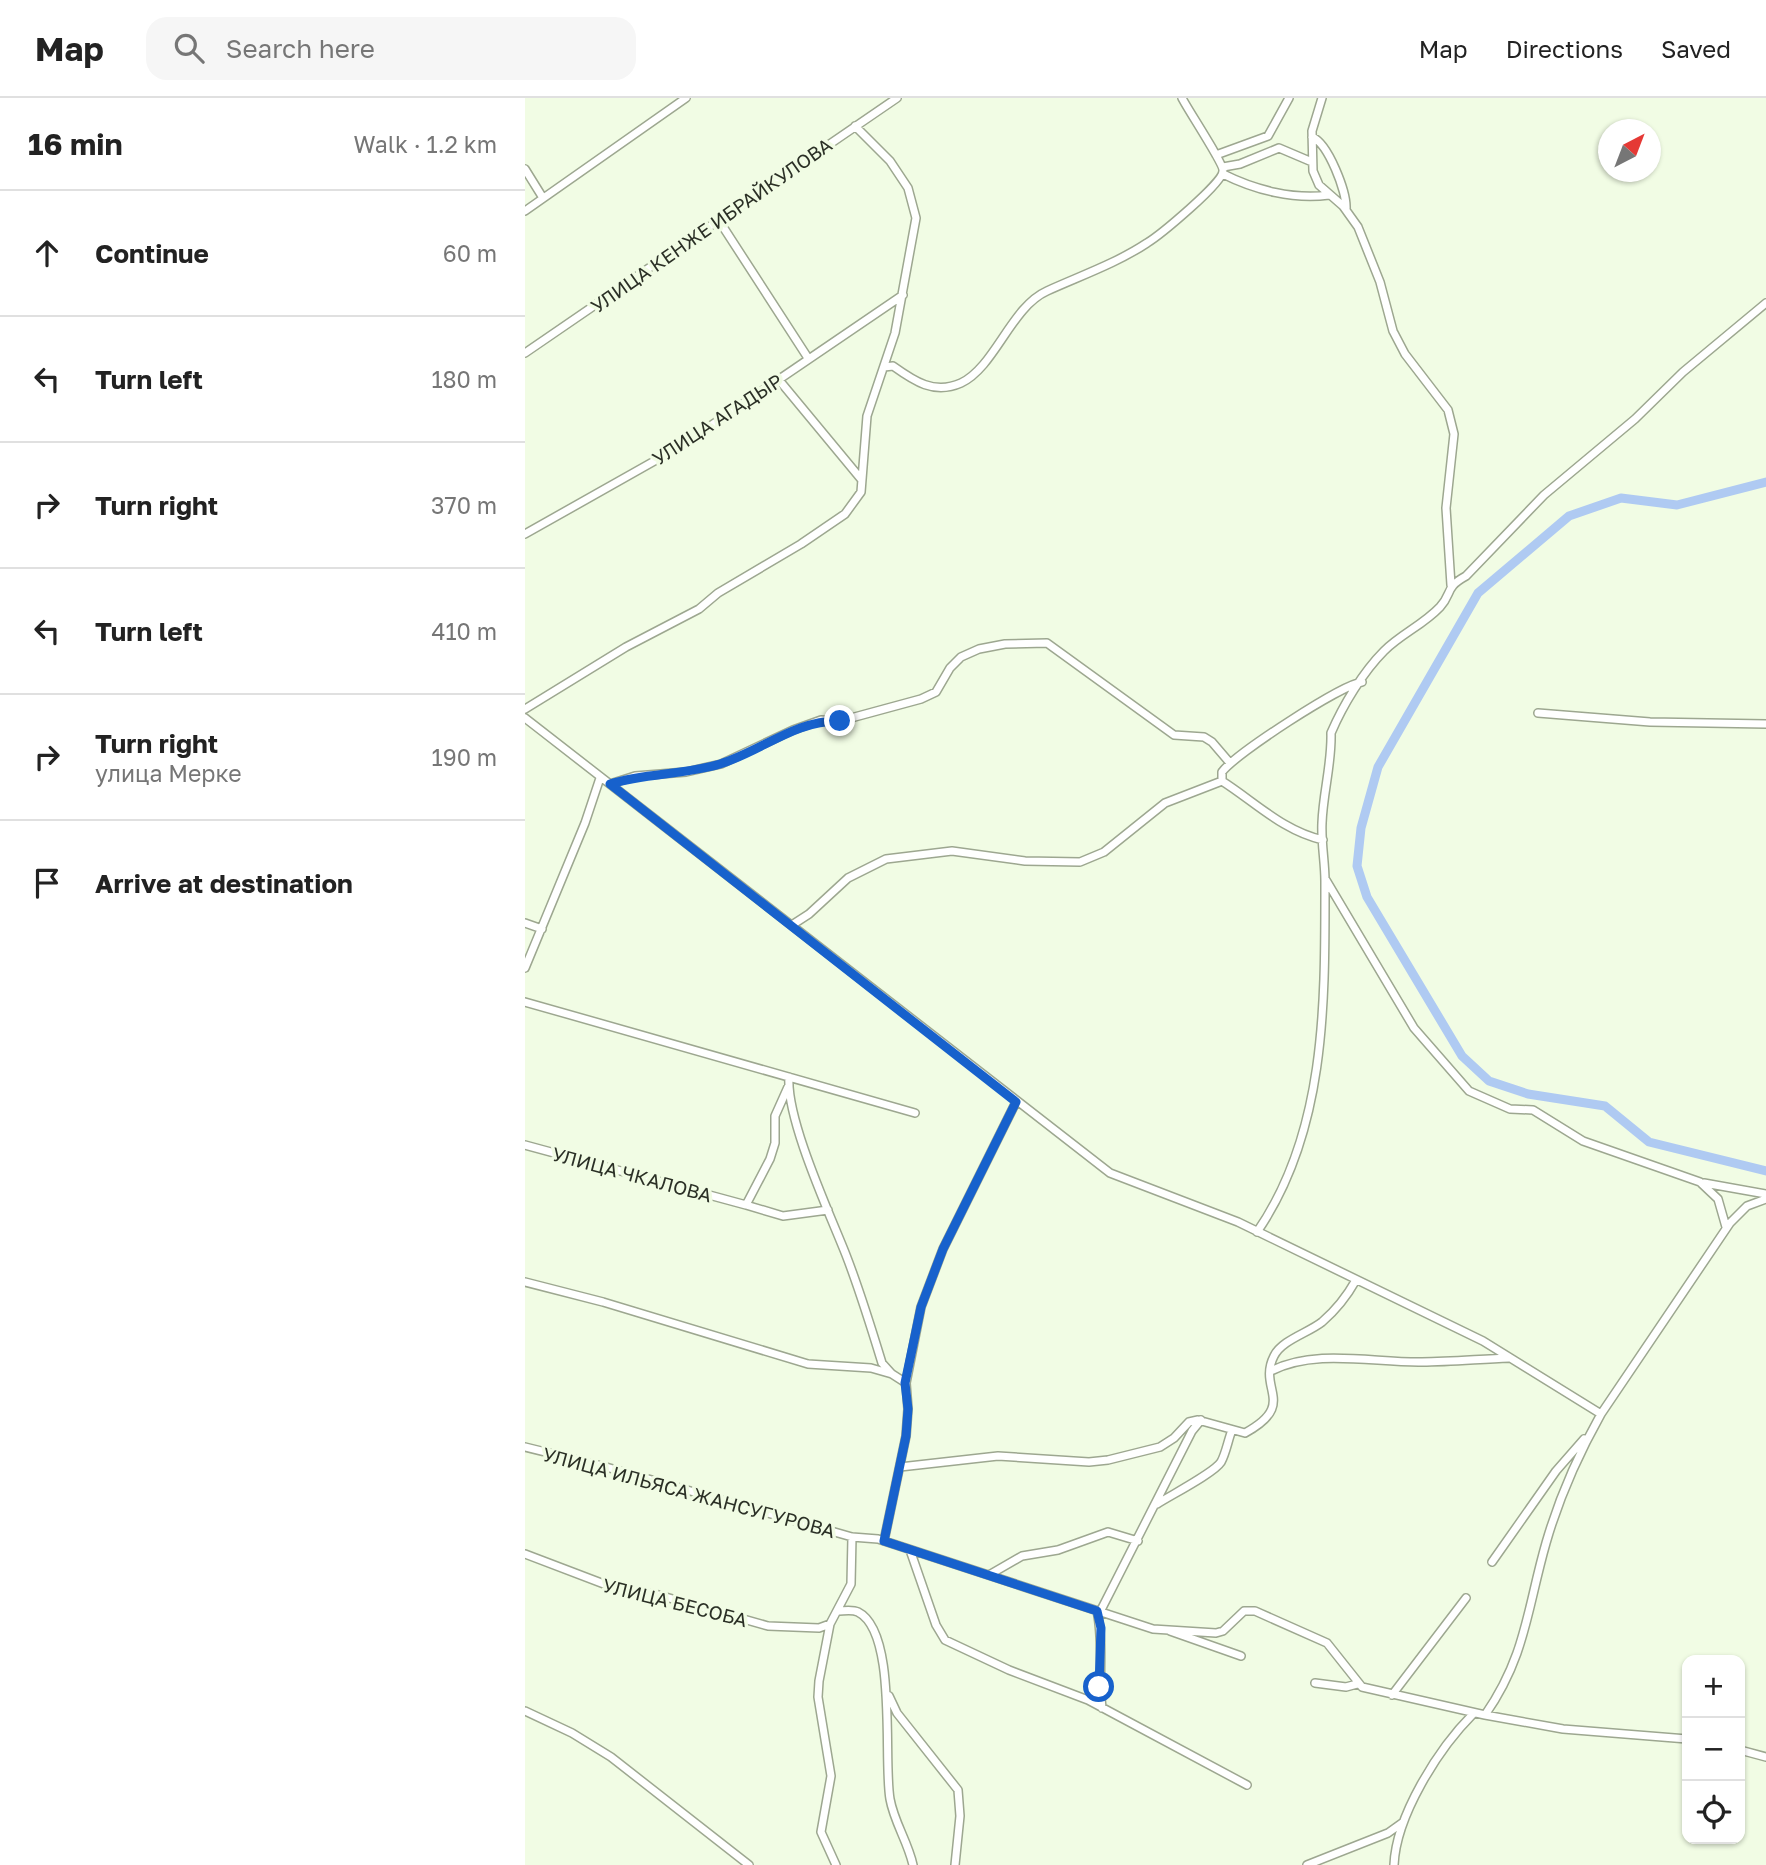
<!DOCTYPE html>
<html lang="en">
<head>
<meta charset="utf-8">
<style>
  :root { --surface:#fff; --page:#f6f6f6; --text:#222; --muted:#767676; --line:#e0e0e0 }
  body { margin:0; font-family:"Golos Text",sans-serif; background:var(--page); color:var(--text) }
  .controls { position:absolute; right:21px; bottom:21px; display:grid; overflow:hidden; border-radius:14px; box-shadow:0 2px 5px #0004 }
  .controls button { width:63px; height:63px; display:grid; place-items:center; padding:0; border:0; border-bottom:2px solid var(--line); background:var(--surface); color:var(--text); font:35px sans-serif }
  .compass { position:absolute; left:1073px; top:21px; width:63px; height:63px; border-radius:50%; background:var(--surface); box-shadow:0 2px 5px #0004; rotate:42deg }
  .stop { position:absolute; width:21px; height:21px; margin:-16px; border:5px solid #1761cc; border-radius:50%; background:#fff }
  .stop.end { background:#1761cc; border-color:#fff; box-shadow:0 2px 7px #0008 }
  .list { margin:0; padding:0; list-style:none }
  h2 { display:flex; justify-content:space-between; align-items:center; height:91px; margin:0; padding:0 28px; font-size:30px }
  h2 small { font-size:23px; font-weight:400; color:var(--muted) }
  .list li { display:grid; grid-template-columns:46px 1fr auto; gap:21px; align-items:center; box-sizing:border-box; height:126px; padding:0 28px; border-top:2px solid var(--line) }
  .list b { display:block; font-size:26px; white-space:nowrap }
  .list p { margin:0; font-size:23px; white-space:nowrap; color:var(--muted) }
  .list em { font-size:23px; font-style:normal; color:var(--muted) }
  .icon { flex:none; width:38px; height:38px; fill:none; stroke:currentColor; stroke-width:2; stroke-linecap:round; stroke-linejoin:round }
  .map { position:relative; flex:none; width:1241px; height:1767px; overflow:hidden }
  header { display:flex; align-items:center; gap:42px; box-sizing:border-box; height:98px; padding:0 35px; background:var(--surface); border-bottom:2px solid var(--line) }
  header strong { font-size:33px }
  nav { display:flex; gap:38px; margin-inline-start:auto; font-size:24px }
  .search { width:490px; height:63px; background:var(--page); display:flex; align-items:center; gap:18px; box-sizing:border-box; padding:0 24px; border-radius:21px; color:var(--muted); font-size:26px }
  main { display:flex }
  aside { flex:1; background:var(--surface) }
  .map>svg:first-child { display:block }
</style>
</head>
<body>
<header>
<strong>Map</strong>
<div class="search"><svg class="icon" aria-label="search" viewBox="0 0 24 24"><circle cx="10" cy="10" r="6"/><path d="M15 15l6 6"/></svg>Search here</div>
<nav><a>Map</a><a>Directions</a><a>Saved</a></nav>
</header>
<main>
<aside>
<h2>16 min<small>Walk · 1.2 km</small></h2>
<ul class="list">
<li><svg class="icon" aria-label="ahead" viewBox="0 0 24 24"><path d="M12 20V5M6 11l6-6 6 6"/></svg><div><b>Continue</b></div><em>60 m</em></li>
<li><svg class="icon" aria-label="left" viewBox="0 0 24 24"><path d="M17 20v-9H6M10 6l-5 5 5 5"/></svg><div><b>Turn left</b></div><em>180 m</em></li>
<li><svg class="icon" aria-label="right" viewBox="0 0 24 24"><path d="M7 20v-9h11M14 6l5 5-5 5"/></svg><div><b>Turn right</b></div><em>370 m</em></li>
<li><svg class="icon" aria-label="left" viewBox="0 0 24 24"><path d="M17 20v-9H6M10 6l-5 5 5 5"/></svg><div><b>Turn left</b></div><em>410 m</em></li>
<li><svg class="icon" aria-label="right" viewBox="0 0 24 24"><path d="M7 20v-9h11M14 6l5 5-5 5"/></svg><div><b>Turn right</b><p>улица Мерке</p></div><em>190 m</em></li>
<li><svg class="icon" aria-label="arrive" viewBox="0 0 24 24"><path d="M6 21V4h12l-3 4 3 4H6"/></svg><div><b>Arrive at destination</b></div></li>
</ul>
</aside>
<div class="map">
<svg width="1241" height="1767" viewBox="0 0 1241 1767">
  <rect width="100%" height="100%" fill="#f1fce4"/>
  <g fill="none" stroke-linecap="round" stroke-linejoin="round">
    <!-- canal -->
    <path stroke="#afcaf2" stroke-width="9" d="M1241 384 1152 407 1096 400 1044 418 953 495 853 669 836 730 832 768 842 799 937 958 964 983 1003 996 1080 1008 1124 1044 1241 1073"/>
    <!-- minor casing -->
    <g stroke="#9da790" stroke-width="10">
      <path id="minor" d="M797 0 787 33 788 73 794 87 818 108 833 129 855 184 868 233 880 256 923 312 929 336 921 410 926 487
        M787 39C803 45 822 94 821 111
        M691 57 743 38 764 0
        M698 69 715 66 754 50 787 64
        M0 71 18 100
        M698 76C730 92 769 102 804 97
        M0 113 161 0
        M193 121 283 260
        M0 255 372 0
        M359 269 368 268C389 283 409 297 436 285 470 269 486 209 522 193 555 178 592 165 622 145 635 137 698 85 698 73 699 66 663 12 657 0
        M254 282 336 381
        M0 436 156 348 378 197
        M0 611 101 549 174 511 193 495 276 446 320 416 336 394 342 318 370 235 391 120 383 90 365 63 330 28
        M1013 615 1125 624 1241 626
        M0 620 585 1075 713 1124 958 1243 1076 1316
        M697 683V674C710 656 816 587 837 584
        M697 683C730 704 758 733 798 742
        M85 686 110 678 161 674 196 666 268 632 296 622 315 623 396 601 411 594 425 570 436 559 454 551 480 546 522 545 649 637 679 639 687 644 705 665
        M801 782 889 930 944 993 985 1011 1008 1012 1058 1043 1175 1084 1193 1101 1201 1129
        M0 825 17 831
        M267 827 284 816 323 780 361 761 427 753 500 763 555 764 579 754 640 705 697 683
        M0 870 60 725 75 680
        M0 904 390 1015
        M264 979C261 1021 304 1114 321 1157 335 1193 346 1229 357 1265L367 1276
        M0 1047 221 1107 245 1061 250 1045V1018L263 989
        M1179 1085 1241 1096
        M221 1107 258 1118 303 1112
        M732 1134C802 1033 800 902 800 783 800 764 796 744 797 725 798 695 807 665 806 635 818 607 838 574 859 553 876 536 898 527 915 509 928 495 919 490 941 478L1019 397 1110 321 1158 274 1241 205
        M0 1184 78 1204 283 1266 346 1270 367 1276 381 1285
        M746 1273C790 1250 849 1265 897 1264 926 1264 955 1261 984 1260
        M0 1349 81 1369 327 1439 353 1441 628 1531 691 1535 698 1533 719 1513H730L802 1545 837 1589 960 1617C1001 1558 1002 1511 1021 1445 1034 1400 1053 1357 1076 1316L1205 1125 1222 1108 1241 1101
        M375 1369 473 1358 564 1364 583 1362 635 1349 649 1340 664 1324 673 1322 720 1335C773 1306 732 1291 749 1258 757 1242 783 1235 797 1224 811 1212 822 1198 831 1182
        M632 1406C646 1397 689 1375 696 1364 701 1355 703 1342 707 1332
        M359 1443 381 1338 383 1311 381 1285 396 1209 418 1151 491 1004
        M385 1452 411 1527 420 1542 484 1572 563 1602 722 1687
        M0 1456 100 1494 130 1496 243 1528 294 1530 305 1526
        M967 1464 1031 1373 1059 1341
        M464 1477 497 1458 533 1452 583 1434 613 1443
        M312 1513C319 1513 327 1511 333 1514 373 1534 358 1662 365 1701 369 1724 383 1744 388 1767
        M572 1513C579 1545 573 1578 577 1610
        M575 1514 667 1333 676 1322
        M645 1533 716 1558
        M790 1585 821 1589 832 1586
        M867 1597 941 1500
        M364 1598 372 1615 433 1692 435 1718 430 1767
        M0 1613 47 1635 86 1659 224 1767
        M960 1617 1038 1631 1162 1641
        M1215 1652 1241 1659
        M311 1767 296 1734 306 1678 293 1599 294 1583 305 1526 326 1486 327 1439
        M782 1767 863 1735 877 1725
        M869 1767C871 1718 913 1651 948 1616"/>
    </g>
    <!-- minor -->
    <use href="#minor" stroke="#fff" stroke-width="7"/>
  </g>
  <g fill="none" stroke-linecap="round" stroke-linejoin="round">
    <!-- route -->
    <path stroke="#1761cc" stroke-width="9" d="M315 623C270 622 237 653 195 666 159 677 121 675 85 686L491 1004 418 1151 396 1209 380 1285 383 1311 381 1338 359 1443 572 1513 576 1530 574 1589"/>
  </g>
  <g text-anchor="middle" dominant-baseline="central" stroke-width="7" stroke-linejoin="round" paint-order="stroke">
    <!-- street labels -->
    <g font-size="19" fill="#2b3026" stroke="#f1fce4">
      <text transform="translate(186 127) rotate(-35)">УЛИЦА КЕНЖЕ ИБРАЙКУЛОВА</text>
      <text transform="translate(192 321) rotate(-33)">УЛИЦА АГАДЫР</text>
      <text transform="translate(107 1076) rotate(15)">УЛИЦА ЧКАЛОВА</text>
      <text transform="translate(164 1394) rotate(15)">УЛИЦА ИЛЬЯСА ЖАНСУГУРОВА</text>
      <text transform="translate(150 1504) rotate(14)">УЛИЦА БЕСОБА</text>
    </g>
  </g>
</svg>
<div class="controls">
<button>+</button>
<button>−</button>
<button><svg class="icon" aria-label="locate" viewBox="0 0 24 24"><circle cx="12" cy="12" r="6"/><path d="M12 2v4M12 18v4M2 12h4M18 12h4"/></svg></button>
</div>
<svg class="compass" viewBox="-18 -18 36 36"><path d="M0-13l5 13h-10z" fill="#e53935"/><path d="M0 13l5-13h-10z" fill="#767676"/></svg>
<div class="stop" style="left:574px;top:1589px"></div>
<div class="stop end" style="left:315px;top:623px"></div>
</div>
</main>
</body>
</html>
